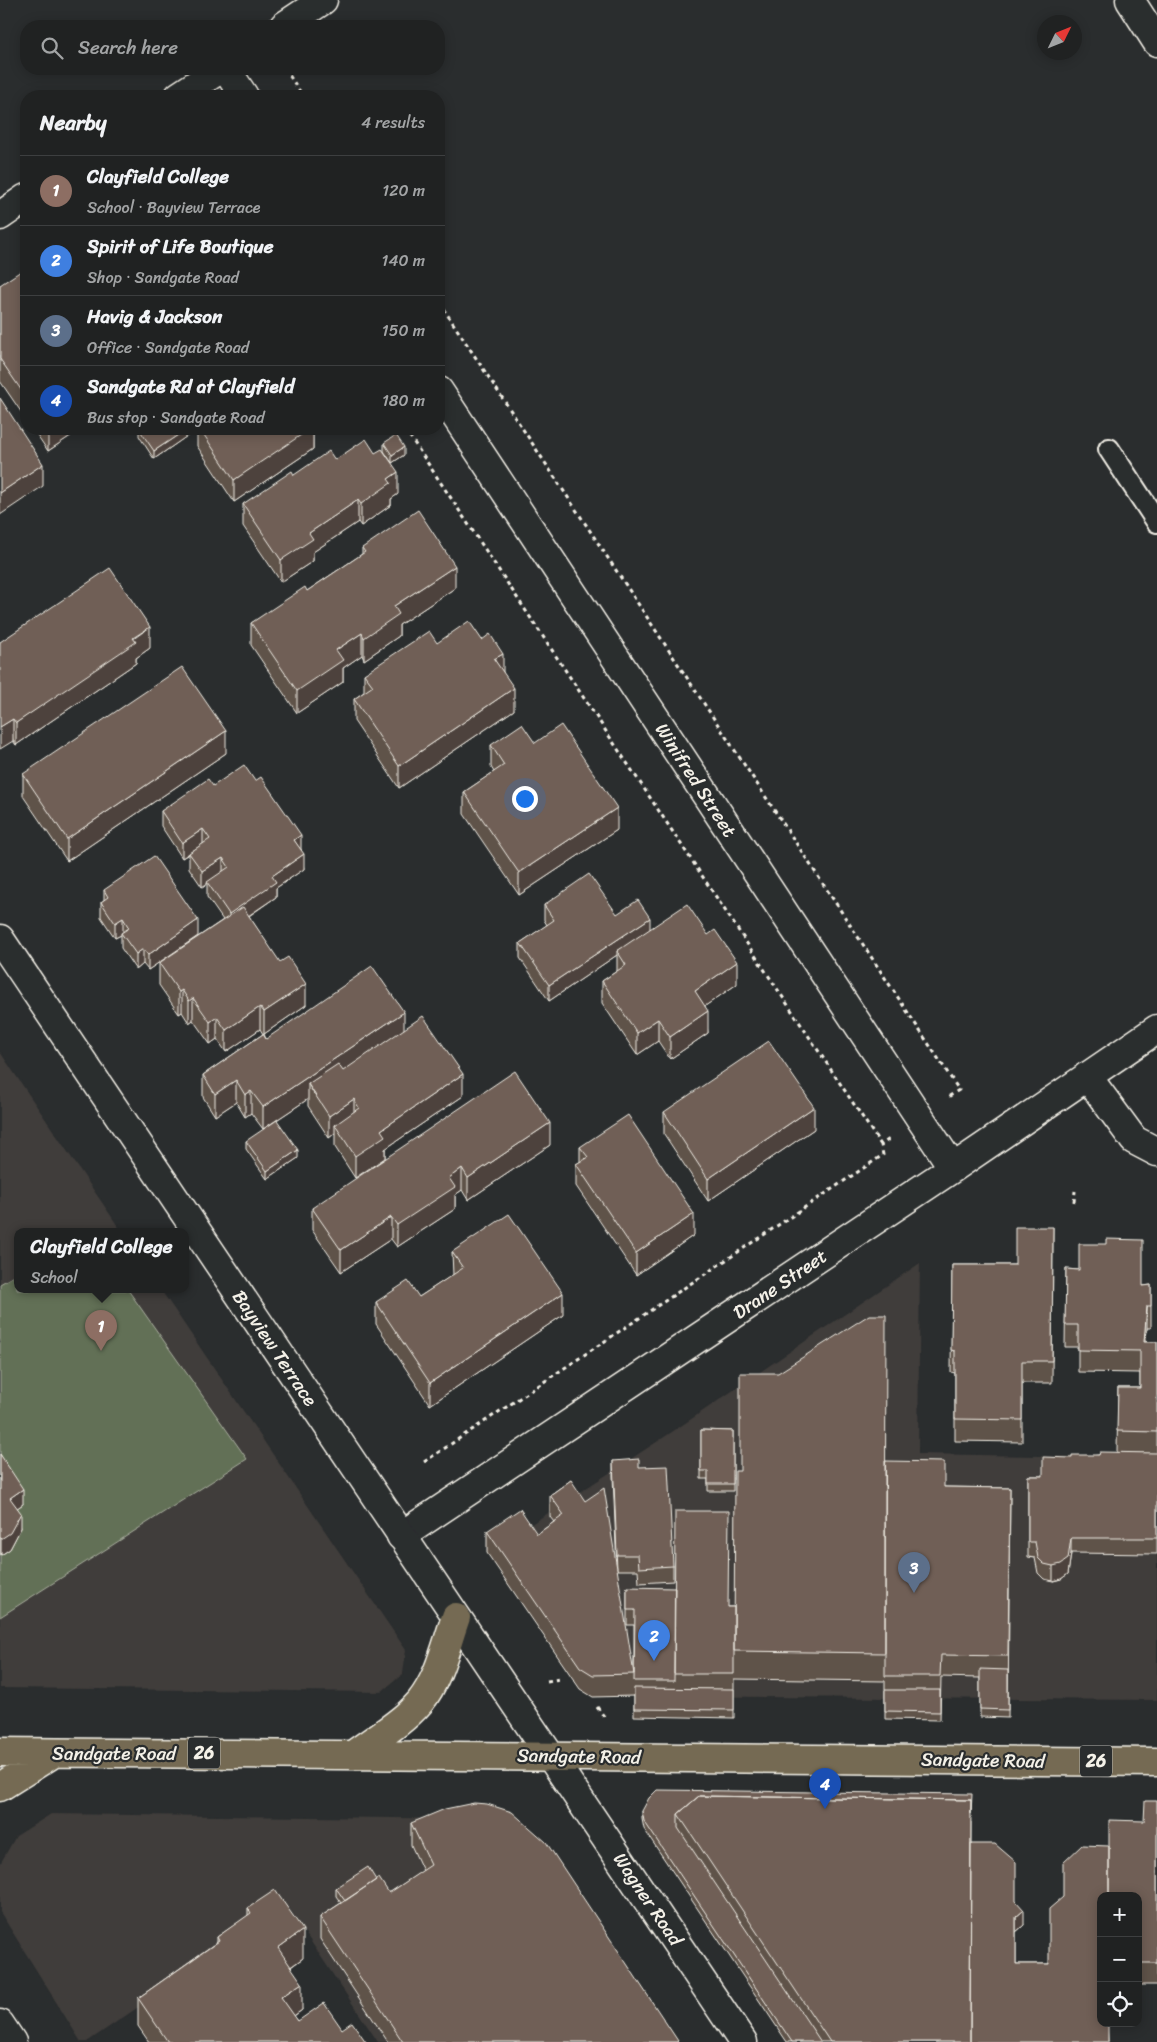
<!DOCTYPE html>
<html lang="en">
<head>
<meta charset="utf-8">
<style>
  :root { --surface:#202222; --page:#282a2a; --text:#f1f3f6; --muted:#a2a4a5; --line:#3d3f40; --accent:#ff9aa2 }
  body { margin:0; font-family:Sriracha,sans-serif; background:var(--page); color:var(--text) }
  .controls { position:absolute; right:15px; bottom:15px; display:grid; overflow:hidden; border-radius:10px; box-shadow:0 2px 12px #0003 }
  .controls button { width:45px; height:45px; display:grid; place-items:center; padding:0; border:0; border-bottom:1px solid var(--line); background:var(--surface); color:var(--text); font:25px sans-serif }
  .compass { position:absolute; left:1037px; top:15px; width:45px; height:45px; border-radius:50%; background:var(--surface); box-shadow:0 2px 12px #0003; rotate:47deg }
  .you { position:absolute; left:524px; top:798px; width:18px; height:18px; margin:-12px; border:4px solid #fff; border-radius:50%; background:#1a73e8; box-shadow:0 0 0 8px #1a73e833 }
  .badge { display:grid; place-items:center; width:32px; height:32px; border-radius:50%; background:var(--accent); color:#fff; font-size:16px; font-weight:700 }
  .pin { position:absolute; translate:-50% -41px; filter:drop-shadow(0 1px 2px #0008) }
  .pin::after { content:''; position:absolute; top:26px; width:18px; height:15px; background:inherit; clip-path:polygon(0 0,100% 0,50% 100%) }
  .popup { position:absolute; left:14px; top:1228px; width:175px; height:65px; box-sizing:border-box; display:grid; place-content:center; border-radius:10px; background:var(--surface); filter:drop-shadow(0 1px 4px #0005); font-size:16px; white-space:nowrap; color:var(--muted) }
  .popup b { font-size:19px; color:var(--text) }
  .popup::after { content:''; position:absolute; left:50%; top:100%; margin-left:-10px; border:10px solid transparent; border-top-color:var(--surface) }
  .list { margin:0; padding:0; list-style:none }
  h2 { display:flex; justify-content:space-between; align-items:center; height:65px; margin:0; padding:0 20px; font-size:21px }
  h2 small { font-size:16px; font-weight:400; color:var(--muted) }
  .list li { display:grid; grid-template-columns:32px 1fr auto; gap:15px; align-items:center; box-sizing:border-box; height:70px; padding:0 20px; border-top:1px solid var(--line) }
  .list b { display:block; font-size:19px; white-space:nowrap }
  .list p { margin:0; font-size:16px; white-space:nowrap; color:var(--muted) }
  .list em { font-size:16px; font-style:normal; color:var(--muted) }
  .icon { flex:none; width:28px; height:28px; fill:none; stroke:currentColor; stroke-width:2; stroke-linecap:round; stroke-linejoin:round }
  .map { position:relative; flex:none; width:1157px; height:2042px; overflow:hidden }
  .search { position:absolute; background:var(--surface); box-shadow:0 2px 12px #0003; left:20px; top:20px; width:425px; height:55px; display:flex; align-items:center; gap:12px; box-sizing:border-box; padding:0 18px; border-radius:20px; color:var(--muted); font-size:19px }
  .panel { position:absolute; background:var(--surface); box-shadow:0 2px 12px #0003; left:20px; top:90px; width:425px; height:345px; border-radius:20px }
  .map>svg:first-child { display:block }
</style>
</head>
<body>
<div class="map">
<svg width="1157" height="2042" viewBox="0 0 1157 2042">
  <rect width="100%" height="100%" fill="#2a2d2e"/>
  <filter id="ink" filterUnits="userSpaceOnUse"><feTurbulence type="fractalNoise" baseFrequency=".02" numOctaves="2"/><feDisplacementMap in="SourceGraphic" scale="10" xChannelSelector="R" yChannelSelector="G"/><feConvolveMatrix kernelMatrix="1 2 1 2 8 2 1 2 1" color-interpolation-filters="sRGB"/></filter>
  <g filter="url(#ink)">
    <!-- built -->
    <path fill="#3f3c3a" d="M0 1052 122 1232H17V1290H161L406 1650 403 1674 381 1692 0 1688Z
      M920 1263 918 1454 1157 1458V1700L634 1696 580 1689 487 1553 678 1428Z
      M51 1814 480 1819 667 2042H378L287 1906 87 2042H81L0 1912V1864L16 1836Z"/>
    <!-- green -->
    <path fill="#627057" stroke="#abb0a0" d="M17 1274V1290H128L247 1459 0 1617V1284Z"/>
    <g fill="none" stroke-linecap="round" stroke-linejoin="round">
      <!-- service casing -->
      <g stroke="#f4f1e8" stroke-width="24">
        <path id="service" d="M1109 449 1157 522"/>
      </g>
      <!-- minor casing -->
      <g stroke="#f4f1e8" stroke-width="31">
        <path id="minor" d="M1130 0 1157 42
          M284 26 323 0
          M226 69 244 96
          M179 96 220 69
          M0 216 26 198
          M439 391 953 1168
          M1087 1076 1134 1140 1157 1152
          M401 1536 953 1168 1157 1029
          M0 2024 12 2042"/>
      </g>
      <!-- tertiary casing -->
      <g stroke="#f4f1e8" stroke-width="31">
        <path id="tertiary" d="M0 939 743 2042"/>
      </g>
      <!-- trunk casing -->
      <g stroke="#f4f1e8" stroke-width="31">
        <path id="trunk" d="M0 1752 1157 1762
          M354 1754C376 1738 402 1723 420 1702 439 1679 446 1645 456 1617
          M0 1787 54 1753"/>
      </g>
      <!-- path -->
      <path stroke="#f4f1e8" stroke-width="3" stroke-dasharray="4 4" stroke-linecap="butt" d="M285 69 303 96
        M439 302 959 1090 948 1097
        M405 429 881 1145
        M1074 1202 1075 1191
        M424 1462 883 1155 881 1145 892 1137
        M547 1681 560 1679
        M597 1707 605 1718"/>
      <!-- service -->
      <use href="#service" stroke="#2a2d2e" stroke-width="20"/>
      <!-- minor -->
      <use href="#minor" stroke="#2a2d2e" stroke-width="28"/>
      <!-- tertiary -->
      <use href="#tertiary" stroke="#2a2d2e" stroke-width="28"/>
      <!-- trunk -->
      <use href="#trunk" stroke="#746b52" stroke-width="28"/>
    </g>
    <!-- wall -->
    <path fill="#5f524a" stroke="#f4f1e8" d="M26 278V419L0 381V285Z
      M33 429H81L48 451Z
      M139 429H190V434L154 459 139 436Z
      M197 429H320L313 434V449L234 502 197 446Z
      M384 443 404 455 392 463 384 451Z
      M335 460 398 494 391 499V505L361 526 358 522 313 552V561L281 582 243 526V504Z
      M362 548 455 588 399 625V636L364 660 362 655 343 668V682L297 713 251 645V623L307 591 362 554Z
      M0 642 150 648 136 658V663L16 745 13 741Z
      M437 643 503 672 514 710 399 788 354 721V699L364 692V674Z
      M491 745 617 830 519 895 464 814V792L494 772 491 767Z
      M226 753 67 861 23 796V774Z
      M213 786 301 849 304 869 276 888V897L249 916 306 1005 264 1034 266 1039 404 1029 463 1096 385 1149V1158L355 1178 335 1147V1133L329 1138 308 1106V1099L263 1129 251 1113 245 1117 236 1102 215 1116 203 1097V1075L263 1034 260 1029 226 1052 217 1039 210 1044 193 1020 189 1023 182 1012 179 1014 159 985V963L223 920 207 897V883L202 887 189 868V854L182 858 161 826V811Z
      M104 890 198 936 148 970 143 964 136 970 121 948V935L115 938 101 917V902L104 900Z
      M544 905 617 914 650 929 737 984 705 1006 708 1033 670 1059 658 1041 637 1055 602 1003V981L617 971V955L549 1001 520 958V943L547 925 544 920Z
      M664 1112 814 1129 708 1201 664 1134Z
      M246 1141 298 1158 267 1179 246 1149Z
      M550 1145 468 1200 462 1190 455 1195V1209L397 1247 391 1239 341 1272 312 1230V1208Z
      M580 1147 694 1235 636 1275 576 1186V1164L580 1162Z
      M1053 1227 1052 1383H1022V1442L955 1441V1373L951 1372 952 1265H1015Z
      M1106 1244 1143 1286 1151 1285V1328H1147L1146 1342H1157V1554L1071 1553 1068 1574 1061 1579 1053 1581 1044 1579 1038 1573 1035 1558 1028 1557V1476H1043L1072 1458 1117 1453 1118 1388H1140V1373L1078 1372V1347H1065L1066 1269 1079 1270Z
      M452 1252 563 1315 430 1405 376 1324V1302L419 1297 453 1275Z
      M701 1430 733 1431V1491H708V1479H701Z
      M0 1454 23 1504 17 1508 21 1528 10 1549 1 1555 0 1553Z
      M613 1461 639 1467 673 1566V1581L639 1583 638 1570H617L613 1476Z
      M885 1461 944 1487 1010 1488 1008 1718 980 1717V1678L941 1677 940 1720 885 1719V1681L734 1679V1718L634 1716V1696L593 1697 580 1689 487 1553V1531L537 1534 554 1522 550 1517V1495L571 1480 634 1674V1625H627V1587L728 1607H734Z
      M1157 1801V1985H1138V1896H1101L1108 2042H787L644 1829 642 1819V1811L971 1822 970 2004 1016 1901 1024 1925 1016 1932V1964H1049L1063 1897 1109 1846 1144 1821Z
      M411 1823 678 2042H388L320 1939V1917L341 1903 336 1896V1888L376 1880 389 1893 423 1871 411 1845Z
      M248 1908 303 1958 291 1967 302 2010 294 2016 298 2021 342 2029 366 2042H149L138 2026V1998L217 1942V1937L248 1916Z"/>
    <!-- shaded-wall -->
    <path fill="#4e423c" stroke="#f4f1e8" d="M48 429H81L48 451Z
      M187 429H190V434L154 459V451Z
      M306 429H320L313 434V449L234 502V480Z
      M404 447V455L392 463V455Z
      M43 464V486L0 515V493Z
      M398 472V494L391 499V505L361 526V504L388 479Z
      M358 500V522L313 552V561L281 582V560L309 533Z
      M455 566V588L399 625V636L364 660V638L394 606Z
      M150 627V648L136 658V663L16 745V723Z
      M362 633V655L343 668V682L297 713V691L336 650Z
      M503 654V675L494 659Z
      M514 688V710L399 788V766Z
      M13 719V741L0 749V727Z
      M226 731V753L67 861V839Z
      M617 808V830L519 895V873Z
      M203 829V844L182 858V843Z
      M301 835V851L294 840Z
      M304 854V869L276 888V897L229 929V914L272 876Z
      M223 858V873L202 887V871Z
      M123 918V933H121V935L115 938V923Z
      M650 918V933L617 951V955L549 1001V985Z
      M198 920V936L148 970V955Z
      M143 949V964L136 970V954Z
      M737 962V984L695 1013V991Z
      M306 984V1005L264 1034V1012Z
      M182 990V1012L179 1014V992Z
      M193 998V1020L189 1023V1001Z
      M260 1007V1029L226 1052V1030Z
      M708 1011V1033L670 1059V1037Z
      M404 1012V1034L314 1094 308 1084V1099L263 1129V1107Z
      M217 1017V1039L210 1044V1022Z
      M658 1019V1041L637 1055V1033Z
      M463 1074V1096L385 1149V1158L355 1178V1156L381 1130Z
      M236 1080V1102L215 1116V1094Z
      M251 1091V1113L245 1117V1095Z
      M354 1099V1121L335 1125V1133L329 1138V1116Z
      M814 1107V1129L708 1201V1179Z
      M550 1123V1145L468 1200V1178Z
      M298 1150V1158L267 1179V1171Z
      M462 1168V1190L455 1195V1209L397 1247V1225L449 1178Z
      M694 1214V1235L636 1275V1253Z
      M391 1217V1239L341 1272V1250Z
      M563 1293V1315L430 1405V1383Z
      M1147 1306V1328L1144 1364V1342Z
      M23 1489V1504L10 1513V1498Z
      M21 1513V1528L10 1549 1 1555V1539Z
      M1071 1538V1553L1068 1574 1061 1579 1053 1581V1566Z
      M1024 1910V1925L1016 1932V1917Z
      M303 1930V1958L278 1976V1948Z
      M302 1983V2010L281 2025V1997Z"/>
    <!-- building -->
    <path fill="#6f5f56" stroke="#f4f1e8" d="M21 271 26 278V397L0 359V285Z
      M0 398 43 464 0 493Z
      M139 429H187L154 451Z
      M200 429H310L234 480Z
      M396 435 404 447 392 455 384 443Z
      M366 439 375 453 382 449 398 472 388 479 391 483 361 504 358 500 309 533 313 539 281 560 243 504 292 471 294 475 329 451 335 460Z
      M418 510 455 566 394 606 399 614 364 638 362 633 336 650 343 660 297 691 251 623 305 587 307 591 365 552 362 548Z
      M110 568 150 627 133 638 136 642 16 723 13 719 0 727V642Z
      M469 621 482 640 490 634 503 654 494 659 514 688 399 766 354 699 373 686 364 674 429 631 437 643Z
      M182 667 226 731 67 839 23 774Z
      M522 724 535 743 561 725 617 808 519 873 464 792 504 765 491 745Z
      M244 765 255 781 261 777 301 835 294 840 304 854 272 876 276 882 229 914 207 882 229 867 223 858 202 871 189 853 210 839 203 829 182 843 161 811 208 779 213 786Z
      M154 856 198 920 148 955 143 949 136 954 121 933 129 928 123 918 115 923 101 902 108 897 104 890Z
      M589 874 617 914 638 900 650 918 549 985 520 943 554 920 544 905Z
      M687 904 708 935 715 930 737 962 695 991 708 1011 670 1037 658 1019 637 1033 602 981 626 965 617 951Z
      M243 907 280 962 288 957 306 984 264 1012 260 1007 226 1030 217 1017 210 1022 193 998 189 1001 182 990 179 992 159 963Z
      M372 966 404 1012 263 1107 251 1091 245 1095 236 1080 215 1094 203 1075 263 1034 266 1039Z
      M423 1016 463 1074 381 1130 385 1136 355 1156 335 1125 359 1108 354 1099 329 1116 308 1084 338 1064 343 1071Z
      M769 1041 814 1107 708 1179 664 1112Z
      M515 1071 550 1123 468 1178 462 1168 449 1178 455 1187 397 1225 391 1217 341 1250 312 1208Z
      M628 1115 694 1214 636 1253 576 1164 588 1157 580 1147Z
      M277 1120 298 1150 267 1171 246 1141Z
      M509 1214 563 1293 430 1383 376 1302 408 1281 419 1297 463 1268 452 1252Z
      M1015 1227H1053L1052 1361H1022V1420L955 1419V1351L951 1350 952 1265H1015Z
      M1106 1239 1143 1240V1286L1151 1285V1306H1147L1144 1342H1157V1432L1117 1431 1118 1388H1140V1351L1078 1350V1325H1065L1066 1269 1079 1270V1244H1106Z
      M869 1315H886L885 1653 734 1651 735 1471H740V1373H778Z
      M701 1430 733 1431V1484H708V1471H701Z
      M1100 1452 1157 1453V1538H1071L1068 1559 1061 1564 1053 1566 1044 1564 1038 1558 1035 1542H1028V1476H1043V1457L1072 1458V1455H1099Z
      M0 1454 23 1489 10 1498 21 1513 10 1533 1 1539 0 1537Z
      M639 1459V1467L668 1466 673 1566 639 1568 638 1555H617L613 1461Z
      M885 1461 944 1462V1487L1010 1488 1008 1656 941 1655 940 1676H885Z
      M571 1480 585 1501 604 1488 634 1674 593 1675 580 1667 487 1531 520 1509 537 1534 564 1515 550 1495Z
      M675 1511H729L728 1607H734V1674H674Z
      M627 1587 675 1588 674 1681H634L635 1610H627Z
      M980 1669 1008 1670V1710L980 1709Z
      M634 1688 734 1689V1710L634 1709Z
      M885 1690H940V1712L885 1711Z
      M657 1790 972 1794 971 1814V1800L699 1796 678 1814V1828L821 2042H792L644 1821 642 1811 649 1798Z
      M699 1796 971 1800 970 2042H830L678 1814Z
      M1145 1801H1157V1963H1138V1896H1109V1820L1144 1821Z
      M474 1803 487 1804 512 1812 546 1842 678 2041 677 2042H403L320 1917 379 1878 389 1893 431 1865 411 1823 445 1809Z
      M971 1844H995L1016 1862V1901L1024 1910 1016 1917V1964H1049V1909L1063 1897V1863L1082 1845 1109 1846V1896H1101V2023H1108V2042H970Z
      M368 1867 376 1880 345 1901 336 1888Z
      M275 1890 303 1930 278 1948 302 1983 281 1997 298 2021 324 2003 342 2029 352 2022 366 2042H168L138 1998 219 1941 217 1937 251 1913 248 1908Z"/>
  </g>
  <g text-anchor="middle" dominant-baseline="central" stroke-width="4.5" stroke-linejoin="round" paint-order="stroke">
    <!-- shield labels -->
    <g fill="#2a2d2e" stroke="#b7b6b0" stroke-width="1">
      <rect x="188" y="1737.5" width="32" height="31" rx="4"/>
      <rect x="1080" y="1745.5" width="32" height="31" rx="4"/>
    </g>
    <g font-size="18" font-weight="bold" fill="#f4f1e8">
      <text x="204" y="1753">26</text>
      <text x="1096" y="1761">26</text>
    </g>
    <!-- street labels -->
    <g font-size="19" fill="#f4f1e8" stroke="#2a2d2e">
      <text transform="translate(696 780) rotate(57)">Winifred Street</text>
      <text transform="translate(780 1284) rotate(-34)">Drane Street</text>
      <text transform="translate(275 1348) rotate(56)">Bayview Terrace</text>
      <text x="114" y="1753">Sandgate Road</text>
      <text transform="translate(579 1756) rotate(1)">Sandgate Road</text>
      <text transform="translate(983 1760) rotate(1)">Sandgate Road</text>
      <text transform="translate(648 1899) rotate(56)">Wagner Road</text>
    </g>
  </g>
</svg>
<div class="controls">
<button>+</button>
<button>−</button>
<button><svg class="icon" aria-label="locate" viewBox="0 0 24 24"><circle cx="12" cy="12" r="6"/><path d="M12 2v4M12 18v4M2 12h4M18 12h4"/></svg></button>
</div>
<svg class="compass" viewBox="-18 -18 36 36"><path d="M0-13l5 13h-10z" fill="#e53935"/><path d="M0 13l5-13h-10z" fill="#a2a4a5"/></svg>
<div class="you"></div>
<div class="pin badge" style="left:101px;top:1351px;background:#8d6e63">1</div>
<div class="popup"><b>Clayfield College</b>School</div>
<div class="pin badge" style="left:654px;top:1661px;background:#3f7fe0">2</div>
<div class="pin badge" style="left:914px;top:1593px;background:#5c6f8a">3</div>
<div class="pin badge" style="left:825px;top:1809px;background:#1a4fb4">4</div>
<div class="search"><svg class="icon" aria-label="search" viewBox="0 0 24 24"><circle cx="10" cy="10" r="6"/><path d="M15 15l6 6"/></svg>Search here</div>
<section class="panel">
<h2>Nearby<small>4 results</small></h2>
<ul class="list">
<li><span class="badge" style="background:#8d6e63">1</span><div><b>Clayfield College</b><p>School · Bayview Terrace</p></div><em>120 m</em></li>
<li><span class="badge" style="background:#3f7fe0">2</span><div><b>Spirit of Life Boutique</b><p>Shop · Sandgate Road</p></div><em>140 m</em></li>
<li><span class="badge" style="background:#5c6f8a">3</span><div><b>Havig &amp; Jackson</b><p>Office · Sandgate Road</p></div><em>150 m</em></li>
<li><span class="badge" style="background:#1a4fb4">4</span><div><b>Sandgate Rd at Clayfield</b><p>Bus stop · Sandgate Road</p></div><em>180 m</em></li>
</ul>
</section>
</div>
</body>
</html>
